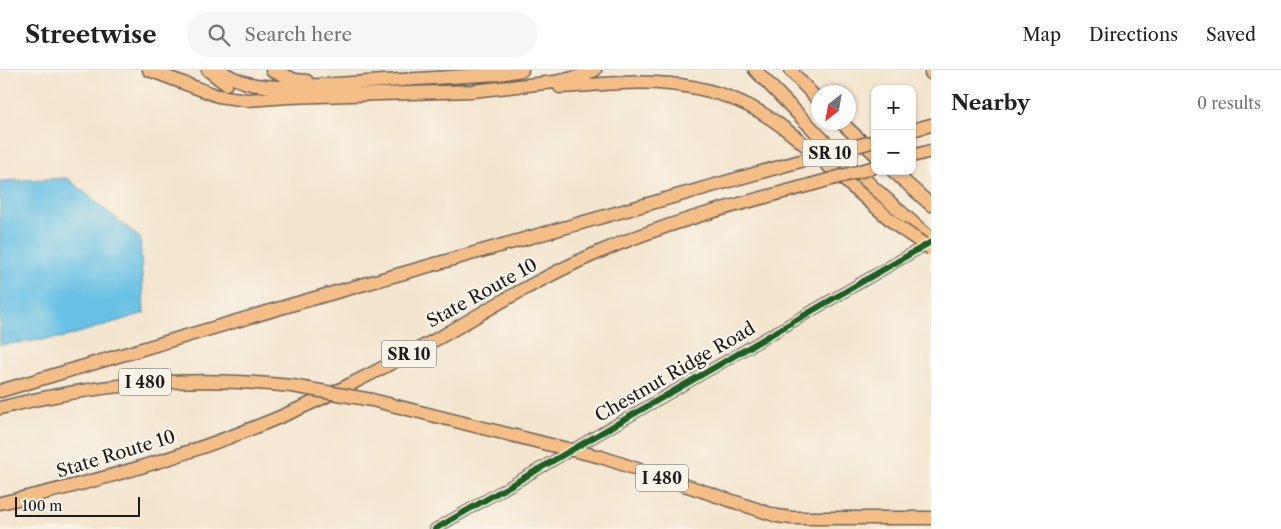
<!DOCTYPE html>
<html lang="en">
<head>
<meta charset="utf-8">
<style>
  :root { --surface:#fff; --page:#f6f6f6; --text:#202124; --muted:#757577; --line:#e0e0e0 }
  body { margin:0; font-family:"Libre Caslon Text",serif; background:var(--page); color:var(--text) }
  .controls { position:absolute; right:15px; top:15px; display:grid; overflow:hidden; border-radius:10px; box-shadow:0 1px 4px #0004 }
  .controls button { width:45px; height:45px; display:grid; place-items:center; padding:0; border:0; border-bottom:1px solid var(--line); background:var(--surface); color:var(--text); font:25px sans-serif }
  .compass { position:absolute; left:811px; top:15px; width:45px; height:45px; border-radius:50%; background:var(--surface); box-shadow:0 1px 4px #0004; rotate:211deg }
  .scale { position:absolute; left:15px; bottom:12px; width:125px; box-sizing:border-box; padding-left:5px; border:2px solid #1c1c1c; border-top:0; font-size:14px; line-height:18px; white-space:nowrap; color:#1c1c1c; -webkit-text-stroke:4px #f7f3e8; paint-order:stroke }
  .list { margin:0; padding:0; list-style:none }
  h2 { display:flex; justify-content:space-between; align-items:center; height:65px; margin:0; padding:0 20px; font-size:21px }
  h2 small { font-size:16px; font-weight:400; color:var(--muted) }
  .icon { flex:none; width:28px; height:28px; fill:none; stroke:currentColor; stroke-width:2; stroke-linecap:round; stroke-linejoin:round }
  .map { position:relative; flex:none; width:931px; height:459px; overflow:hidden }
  header { display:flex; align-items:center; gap:30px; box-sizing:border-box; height:70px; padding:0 25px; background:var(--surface); border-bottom:1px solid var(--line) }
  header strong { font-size:24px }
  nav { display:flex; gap:28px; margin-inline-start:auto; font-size:18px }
  .search { width:350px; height:45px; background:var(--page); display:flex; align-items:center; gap:12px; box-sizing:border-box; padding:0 18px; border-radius:28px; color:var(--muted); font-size:19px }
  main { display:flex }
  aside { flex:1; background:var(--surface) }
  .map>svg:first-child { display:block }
</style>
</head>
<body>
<header>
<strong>Streetwise</strong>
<div class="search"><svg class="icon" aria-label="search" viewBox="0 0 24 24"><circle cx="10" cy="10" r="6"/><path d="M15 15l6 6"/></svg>Search here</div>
<nav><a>Map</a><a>Directions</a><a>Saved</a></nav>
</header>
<main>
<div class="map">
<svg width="931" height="459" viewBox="0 0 931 459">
  <rect width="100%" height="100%" fill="#f7f3e8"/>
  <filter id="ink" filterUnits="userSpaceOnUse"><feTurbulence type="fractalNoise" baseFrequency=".02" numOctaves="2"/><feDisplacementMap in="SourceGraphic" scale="10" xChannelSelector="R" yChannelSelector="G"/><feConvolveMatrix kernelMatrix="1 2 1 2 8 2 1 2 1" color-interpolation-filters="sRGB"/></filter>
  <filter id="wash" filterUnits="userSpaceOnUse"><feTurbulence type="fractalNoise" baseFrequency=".0096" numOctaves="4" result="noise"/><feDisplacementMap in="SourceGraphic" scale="20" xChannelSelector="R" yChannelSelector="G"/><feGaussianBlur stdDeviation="1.12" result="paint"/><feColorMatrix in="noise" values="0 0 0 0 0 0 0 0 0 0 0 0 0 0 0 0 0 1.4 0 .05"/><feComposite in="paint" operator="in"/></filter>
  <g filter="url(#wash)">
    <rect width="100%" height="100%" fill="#f4e5ce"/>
    <!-- water -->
    <path fill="#67c1e4" stroke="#426e80" d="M67 108 140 168 144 243 65 267 0 275V111Z"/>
  </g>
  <g filter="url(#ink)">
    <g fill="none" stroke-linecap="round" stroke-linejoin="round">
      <!-- secondary casing -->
      <g stroke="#68625a" stroke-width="12">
        <path id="secondary" d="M435 459 931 172"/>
      </g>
      <!-- highway casing -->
      <g stroke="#68625a" stroke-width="15">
        <path id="highway" d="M149 0 218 26 247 30 289 27 472 21 555 12 581 6 595 0
          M208 0 226 14
          M220 0C240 15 262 17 286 17L499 4 522 0
          M272 0 295 10 307 11
          M755 0 842 89 931 169
          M790 0 818 30
          M931 0V3
          M560 17C596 15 634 10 670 14 744 21 782 53 834 101 856 120 878 139 900 158
          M841 52 875 84
          M912 60 931 55
          M912 86 931 81
          M893 101 931 135
          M0 321 294 234 786 95
          M372 330 547 374
          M0 338C98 313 191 305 292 316
          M601 387 777 446 792 448H931
          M0 433C118 408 237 371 345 317 379 300 413 282 446 264 495 235 544 206 597 183 665 153 738 134 810 115"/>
      </g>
      <!-- secondary -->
      <use href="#secondary" stroke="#fbe5cf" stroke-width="10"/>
      <!-- highway -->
      <use href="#highway" stroke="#f6be87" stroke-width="12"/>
      <!-- highway-bridge casing -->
      <g stroke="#68625a" stroke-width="15" stroke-linecap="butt">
        <path id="highway-bridge" d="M786 95 875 71
          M810 115 875 97
          M900 158 931 179
          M292 316 372 330
          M547 374 601 387"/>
      </g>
      <!-- highway-bridge -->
      <use href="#highway-bridge" stroke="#f6be87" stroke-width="12"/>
      <!-- cycleway casing -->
      <g stroke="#f7f3e8" stroke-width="9">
        <path id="cycleway" d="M435 459 931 172"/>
      </g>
      <!-- cycleway -->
      <use href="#cycleway" stroke="#1b5e20" stroke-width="6"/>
    </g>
  </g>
  <g text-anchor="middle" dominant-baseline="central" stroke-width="5" stroke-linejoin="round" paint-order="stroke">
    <!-- shield labels -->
    <g fill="#f7f3e8" stroke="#5e5c59" stroke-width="1">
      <rect x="802.5" y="69.5" width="55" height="27" rx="4"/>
      <rect x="381.5" y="270.5" width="55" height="27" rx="4"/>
      <rect x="119" y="298.5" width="52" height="27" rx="4"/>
      <rect x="636" y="394.5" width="52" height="27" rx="4"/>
    </g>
    <g font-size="16" font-weight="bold" fill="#1c1c1c">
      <text x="830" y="83">SR 10</text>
      <text x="409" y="284">SR 10</text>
      <text x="145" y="312">I 480</text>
      <text x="662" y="408">I 480</text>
    </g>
    <!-- street labels -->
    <g font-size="18" fill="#1c1c1c" stroke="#f7f3e8">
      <text transform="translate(482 223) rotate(-29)">State Route 10</text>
      <text transform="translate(675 302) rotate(-30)">Chestnut Ridge Road</text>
      <text transform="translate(116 384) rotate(-17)">State Route 10</text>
    </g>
  </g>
</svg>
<div class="controls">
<button>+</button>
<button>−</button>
</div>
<svg class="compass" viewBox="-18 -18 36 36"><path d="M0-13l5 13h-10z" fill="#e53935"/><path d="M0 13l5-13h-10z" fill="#757577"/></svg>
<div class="scale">100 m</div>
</div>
<aside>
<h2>Nearby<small>0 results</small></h2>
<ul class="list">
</ul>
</aside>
</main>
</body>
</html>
